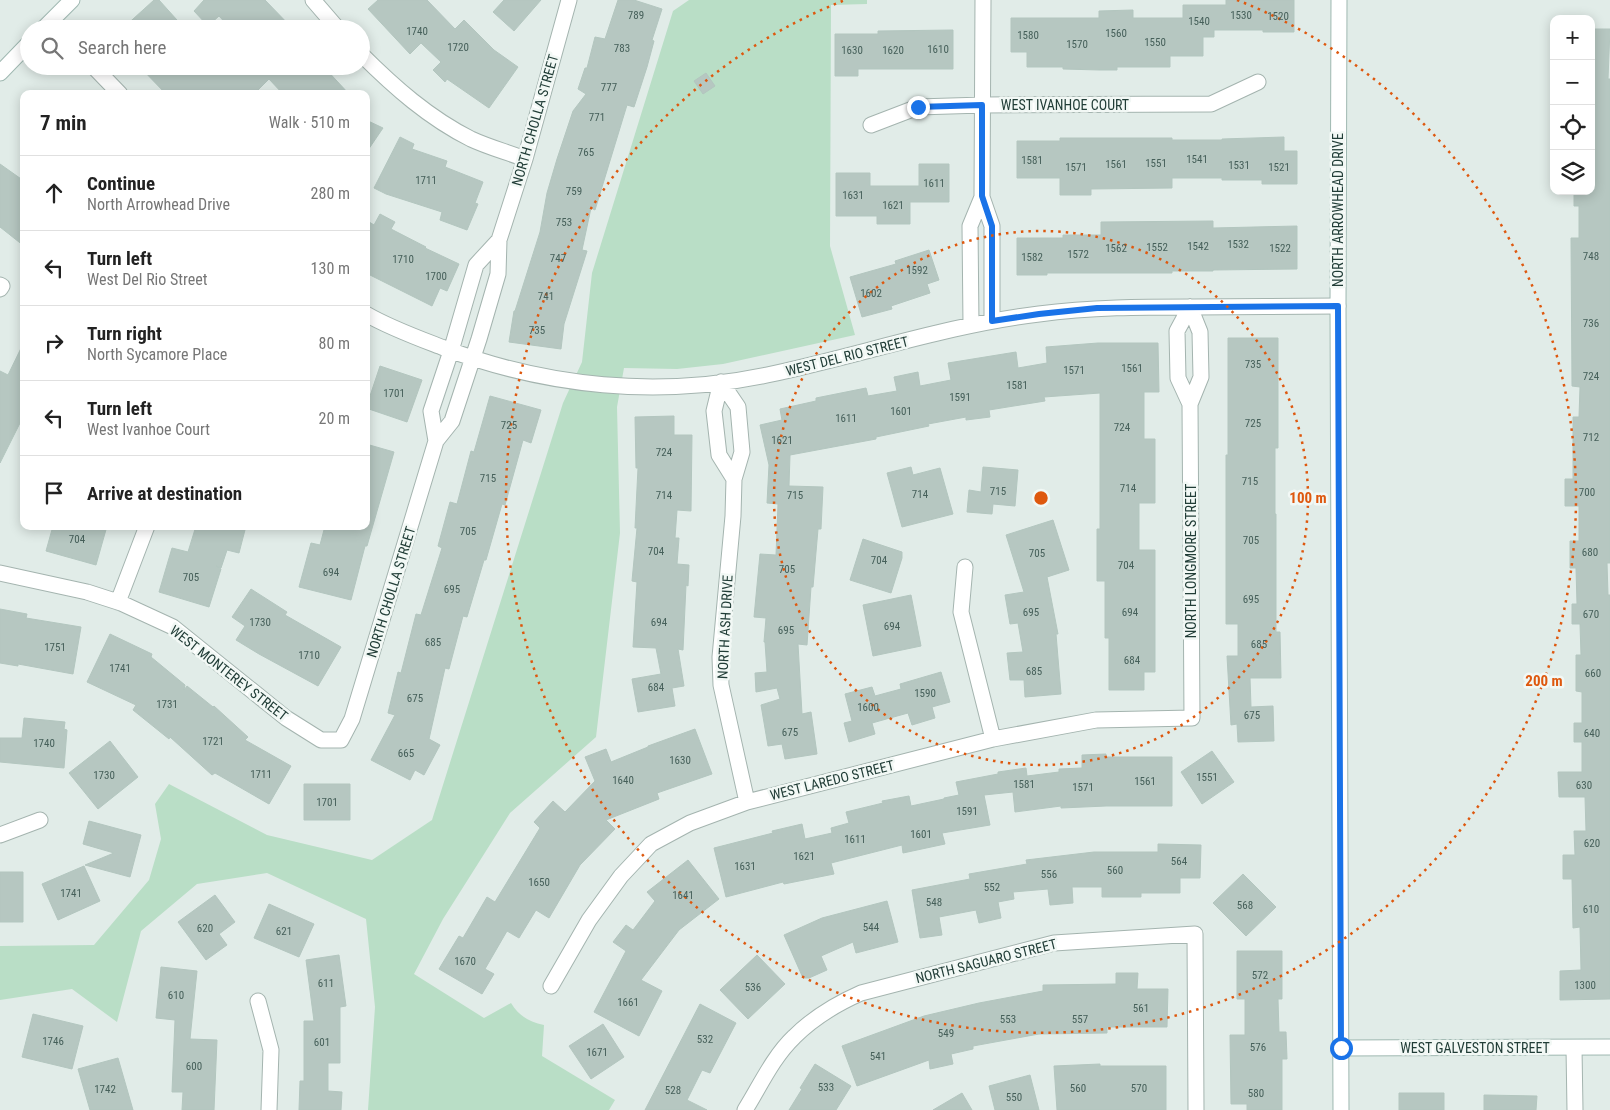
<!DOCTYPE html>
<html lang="en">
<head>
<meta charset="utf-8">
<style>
  :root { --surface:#fff; --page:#f6f6f6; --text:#222; --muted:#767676; --line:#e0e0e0 }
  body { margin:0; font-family:"Roboto Condensed",sans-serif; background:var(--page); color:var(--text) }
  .controls { position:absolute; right:15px; top:15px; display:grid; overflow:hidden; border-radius:10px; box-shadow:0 2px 12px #0003 }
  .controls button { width:45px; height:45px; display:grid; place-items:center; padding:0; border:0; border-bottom:1px solid var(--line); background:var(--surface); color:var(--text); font:25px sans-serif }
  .stop { position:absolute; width:15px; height:15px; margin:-11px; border:4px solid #1a73e8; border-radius:50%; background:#fff }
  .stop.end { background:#1a73e8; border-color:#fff; box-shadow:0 1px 5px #0008 }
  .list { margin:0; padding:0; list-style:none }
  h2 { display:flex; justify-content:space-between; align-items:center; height:65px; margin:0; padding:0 20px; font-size:21px }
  h2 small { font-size:16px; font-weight:400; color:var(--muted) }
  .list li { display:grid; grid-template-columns:32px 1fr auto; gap:15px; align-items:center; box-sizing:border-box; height:75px; padding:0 20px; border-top:1px solid var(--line) }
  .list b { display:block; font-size:19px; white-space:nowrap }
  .list p { margin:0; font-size:16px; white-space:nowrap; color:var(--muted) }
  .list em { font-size:16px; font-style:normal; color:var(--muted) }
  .icon { flex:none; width:28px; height:28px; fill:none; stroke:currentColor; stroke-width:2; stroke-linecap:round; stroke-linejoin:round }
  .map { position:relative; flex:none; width:1610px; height:1110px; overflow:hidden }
  .search { position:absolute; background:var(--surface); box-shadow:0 2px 12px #0003; left:20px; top:20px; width:350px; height:55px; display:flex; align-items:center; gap:12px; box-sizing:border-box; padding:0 18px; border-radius:28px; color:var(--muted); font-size:19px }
  .panel { position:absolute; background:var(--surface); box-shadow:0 2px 12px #0003; left:20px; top:90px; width:350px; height:440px; border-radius:10px }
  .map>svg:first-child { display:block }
</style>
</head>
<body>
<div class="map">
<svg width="1610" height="1110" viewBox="0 0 1610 1110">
  <rect width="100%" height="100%" fill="#e1ece8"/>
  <!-- green -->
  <path fill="#b9dec6" d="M689 0H867V4L831 5 830 246 855 335 723 364 677 369 624 368 617 407 620 533 596 737 510 813 443 919 414 974 484 1018 511 1003C519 1016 529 1022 544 1025L542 1056 615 1100 609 1110H368L375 1007 366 919 267 873 197 884 141 931 117 1022 72 989 0 1000V946L94 945 149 880 161 839 155 804 169 784 267 835 372 860 432 820 563 403 582 362 592 273 673 11Z"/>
  <!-- building -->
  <path fill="#b6c7c1" stroke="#b3c6bf" d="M154 0H159L177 20 167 29H122Z
    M204 0H265L293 29H231L219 16 208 26 194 11Z
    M378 0H427L455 29 464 20 494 50 518 67 489 108 447 79 445 82 433 70 441 62 421 43 410 54 368 9Z
    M504 0H541L514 31 493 12Z
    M618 0H634L662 9 652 40 654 41 647 67 634 107 627 105 595 210 591 208 582 250 587 251 564 324 561 349 509 342 514 311H515L540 232 547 193 557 159 573 111 586 94 578 89 585 68H587L595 37 605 39Z
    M1226 0H1294V32H1263V30H1214V37H1203V56H1170V67H1117V70H1100L1063 69V67H1027V52H1011V18H1099V11L1133 10V18H1183V5H1226Z
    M1591 29H1610L1608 79H1610V563H1607L1608 595H1610V999L1560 1000V971L1581 970 1580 927 1573 928 1572 879H1563V855H1575L1574 831H1586L1585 797H1559L1558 772H1582V742H1574V723H1582V692L1576 691V655H1581L1580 624H1572V604H1577L1576 568H1570V541H1579V506H1565V479H1573V417H1579L1580 387 1572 386 1571 238H1579V206H1574V191H1591Z
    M953 30V69H858V76H835V34H878V31Z
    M139 66H323L349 94H283L269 79 254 94H166Z
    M706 73 715 86 703 94 694 81Z
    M366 120 383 128 366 153Z
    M400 137 414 144 412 149 447 161 445 167 483 182 475 203 478 204 467 230 440 220 442 212 386 194 374 188Z
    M1284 137V151H1297V184H1262V180H1222V178H1172V188L1091 189V195H1060V178H1017V141H1060V138H1172V140H1222V139Z
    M0 164 24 181V246L0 227Z
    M919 164H949V202H910V224H877V216H836V173H870V186H919Z
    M380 214 395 222 391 229 426 247 425 248 459 264 447 291 440 288 432 306 366 273V220L374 225Z
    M1213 221V228L1297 226V269L1213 270V271H1172V273H1047V275H1017V238H1063V235H1101V222Z
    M929 250 939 280 927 284 930 293 891 306 892 309 862 317 850 277 896 264 895 261Z
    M1228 338H1278V448H1275V514H1276V632H1280L1281 678H1250L1251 707 1273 706 1274 741 1238 742 1237 724 1231 725 1227 656H1238V624H1226V455H1228Z
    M24 342V415L0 463V371L8 375Z
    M1098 343H1158L1159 392H1144V439H1155V503H1139V550H1155V672H1144V690H1109V638H1105V581H1097V529H1100V393L1044 397 1045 401 989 410 990 417 966 420V417L928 424 929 426 876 437V439L790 455 789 486 823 487 821 529H818L813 587H811L807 645 798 644 802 714 811 712 817 754 785 759 782 744 768 746 761 705 780 699 777 688 756 692 755 673 767 672 765 642H764L766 618 754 617 760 554 776 555 778 504 767 503 769 465 760 425 782 420 780 409 816 401V398L866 388 868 396 897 391 894 377 918 372 920 386 951 380 948 363 1016 352 1018 368 1047 363 1046 347Z
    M380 366 422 380 407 422 366 408Z
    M490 396 541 410 531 443 523 440 505 505 502 504 486 560H484L467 617 463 616 449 669 445 668 429 739 440 745 424 775 415 770 410 780 371 760 395 715 388 713 398 672 401 673 416 614 421 615 442 548 438 546 450 502 457 504 471 451 474 452Z
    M674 416V435H692L691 511 677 510 675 538H679L677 564 689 565 688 586 686 585 683 650 678 649 684 686 672 688 675 706 638 712 632 679 661 674 656 648 633 647 637 582 632 581 637 528H635L638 468H636L635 417Z
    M366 444 394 452 367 546H365L351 600 299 587 311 543 320 545 325 526H366Z
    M911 467 913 475 940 468 953 514 902 527 887 473Z
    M983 467 1018 470 1015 506 993 504 992 514 967 512 969 490 981 492Z
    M1053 520 1069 570 1047 577 1058 634H1056L1061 694 1025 697 1024 680H1010L1007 653 1023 652 1018 623 1010 624 1005 595 1024 592 1006 535Z
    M53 526H107L96 565 46 551Z
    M196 526H246L239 553 227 550 221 568 216 566 221 569 209 607 159 592 172 548 188 552Z
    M863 539 902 552V558L891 593 850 580Z
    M251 589 287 612 285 615 341 647 318 686 259 654 236 640 245 626 232 617Z
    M911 595 921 646 873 656 863 605Z
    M0 609 27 614 26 618 81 627 73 674 18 664V666L0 663Z
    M110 634 152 654 151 657 185 685 184 690 187 686 213 707 214 706 248 737 245 740 291 766 269 804 215 773 212 775 170 737 169 739 133 710 136 705 87 682Z
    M941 672 950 702 932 707 935 718 912 725 908 713 872 723 875 734 849 742 844 723 852 721 845 694 872 687 875 696 901 689 900 684Z
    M24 718 65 722 64 729 67 730 64 768 0 762V738H22Z
    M695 729 712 774 657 793 659 799 606 820 615 829 580 865 549 918 536 910 519 938 507 931 485 969 494 974 482 994 439 969 459 936 463 938 487 897 495 902 540 828 534 822 553 801 565 812 595 781 585 757 606 749 611 762 648 747V746Z
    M110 741 138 777 98 809 69 773Z
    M1212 751 1234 782 1202 804 1181 772Z
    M1106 754V757H1172V806H1106L1061 808V806L1015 812 1013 792 984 795 990 825 942 833 945 844 903 853 902 845 831 863 834 874 784 884 783 882 726 897 714 848 773 833 772 831 802 824 805 839 832 833 831 828 849 823 846 812 883 803 882 801 909 796 911 806 944 799V798L959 795 956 782 998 774V772L1026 768 1027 776 1059 772V769L1082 768V755Z
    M304 784H350V820H304Z
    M89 821 141 835 130 877 85 865 114 853 83 844Z
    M1158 844 1201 845 1200 878H1180V893H1141V897H1102V887H1072L1073 903 1050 905 1048 889 1013 892 1014 899 998 902 1001 918 979 923 976 910 939 917 942 935 920 938 912 890 970 879 969 874 1027 864 1026 860 1094 852H1158Z
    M688 860 719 899 679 930 641 980 662 991 639 1036 594 1012 626 951 613 942 626 925 633 930 655 901 647 892Z
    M84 866 100 901 58 920 42 884Z
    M0 872H23V922H0Z
    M1243 874 1276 907 1246 936 1213 903Z
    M215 895 235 922 219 934 227 945 206 960 178 922Z
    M887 901 898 942 856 953 853 942 821 956 827 970 809 978H803L784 935 822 918Z
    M269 904 314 924 299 957 254 938Z
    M1237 951H1282V999H1278L1279 1032H1286L1287 1059H1282V1110H1247V1104H1231L1230 1035H1245V999H1237Z
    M339 955 346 1006 340 1007V1063H328V1091L342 1092 341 1110H299L300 1081H304V1021H314L306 960Z
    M757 955 785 984 748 1019 720 990Z
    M161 967 197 971 190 1039 217 1040 214 1110H182L183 1092H172L175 1020 156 1018Z
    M1116 973H1138L1137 989H1168L1167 1027H1107V1033L1039 1034 973 1046V1049L951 1054 953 1064 930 1069 929 1060 857 1086 842 1046 924 1016 979 1003 1043 991V985L1116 984Z
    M700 1004 736 1023 710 1073 702 1070 687 1100 707 1110H645Z
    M33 1014 83 1026 72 1069 22 1057Z
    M603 1024 624 1057 591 1079 569 1046Z
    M118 1058 133 1110H90L78 1069Z
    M815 1064 851 1086 836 1110H789L802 1089 800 1088Z
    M1100 1064V1066H1166V1110H1057L1054 1066Z
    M1030 1075 1039 1110H995L989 1086Z
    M962 1093 972 1110H933Z
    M1399 1093H1444V1110H1399Z
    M1484 1095 1537 1096 1536 1110H1484Z"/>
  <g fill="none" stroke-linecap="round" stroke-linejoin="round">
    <!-- street casing -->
    <g stroke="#a4b4af" stroke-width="17">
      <path id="street" d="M313 0 338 29
        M983 0 982 197 992 226V321
        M361 54C394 87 429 118 471 139 488 147 507 152 525 159
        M93 66 120 94
        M871 125 918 107 983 105 1211 104 1258 82
        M0 285 2 286 0 289
        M1190 307 1177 331 1178 378 1190 404
        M366 314C390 328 418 338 444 348 547 387 658 398 767 375 858 356 947 325 1039 314 1091 307 1142 307 1194 307 1242 307 1290 306 1338 306
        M971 325 970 226 982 197
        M721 382 738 407 742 452 734 479 733 516 720 657 721 685 747 802
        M721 382 714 411 719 455 734 479
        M436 441 431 411 451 351 476 265 499 240
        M965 567 961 612 993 739
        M0 573 87 592 121 603 173 627 286 718 321 740H341L352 719 436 441 452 421 479 339 498 274 499 240 525 159 569 0
        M118 602 147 526
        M0 835 40 820
        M551 986 589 920 621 876 651 844 690 823 747 802 993 739 1096 720 1192 718 1190 404 1201 377 1200 332 1190 307
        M258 1001 271 1050 269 1110
        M1574 1048 1575 1110
        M745 1110C760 1086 773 1057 794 1037 813 1018 836 1004 861 993L1054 943 1195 934 1196 1110"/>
    </g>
    <!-- secondary casing -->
    <g stroke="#9fb8b1" stroke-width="17">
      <path id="secondary" d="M1339 0 1338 306 1341 1110
        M43 29 72 0
        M0 73 29 43
        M1341 1048 1610 1047"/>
    </g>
    <!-- street -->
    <use href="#street" stroke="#fff" stroke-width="15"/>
    <!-- secondary -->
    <use href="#secondary" stroke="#fff" stroke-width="15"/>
  </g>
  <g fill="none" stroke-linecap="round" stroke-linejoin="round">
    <!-- route -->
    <path stroke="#1a73e8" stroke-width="6" d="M918 107 982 105V196L992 226V321L1039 314 1097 308 1338 306 1341 1048"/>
  </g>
  <!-- distance rings -->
  <g fill="none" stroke="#de580e" stroke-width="2.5" stroke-dasharray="2.5 5">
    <circle cx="1041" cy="498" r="267"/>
    <path d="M1237 0A535 535 0 1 1 845 0"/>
  </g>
  <g text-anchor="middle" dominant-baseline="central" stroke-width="5" stroke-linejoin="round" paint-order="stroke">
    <!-- number labels -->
    <g font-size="11" fill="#46605a">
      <text x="636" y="15">789</text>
      <text x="1241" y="15">1530</text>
      <text x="1278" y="16">1520</text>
      <text x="1199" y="21">1540</text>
      <text x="417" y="31">1740</text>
      <text x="1116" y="33">1560</text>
      <text x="1028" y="35">1580</text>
      <text x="1155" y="42">1550</text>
      <text x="1077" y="44">1570</text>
      <text x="458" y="47">1720</text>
      <text x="622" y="48">783</text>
      <text x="938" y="49">1610</text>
      <text x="852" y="50">1630</text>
      <text x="893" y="50">1620</text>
      <text x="609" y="87">777</text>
      <text x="597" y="117">771</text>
      <text x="586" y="152">765</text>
      <text x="1197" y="159">1541</text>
      <text x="1032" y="160">1581</text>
      <text x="1156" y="163">1551</text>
      <text x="1116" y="164">1561</text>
      <text x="1239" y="165">1531</text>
      <text x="1076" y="167">1571</text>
      <text x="1279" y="167">1521</text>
      <text x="426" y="180">1711</text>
      <text x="934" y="183">1611</text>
      <text x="574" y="191">759</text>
      <text x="853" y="195">1631</text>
      <text x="893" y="205">1621</text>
      <text x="564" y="222">753</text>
      <text x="1238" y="244">1532</text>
      <text x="1198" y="246">1542</text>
      <text x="1157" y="247">1552</text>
      <text x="1116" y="248">1562</text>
      <text x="1280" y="248">1522</text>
      <text x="1078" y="254">1572</text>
      <text x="1591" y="256">748</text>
      <text x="1032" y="257">1582</text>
      <text x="558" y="258">747</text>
      <text x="403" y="259">1710</text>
      <text x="917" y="270">1592</text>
      <text x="436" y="276">1700</text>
      <text x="871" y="293">1602</text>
      <text x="546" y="296">741</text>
      <text x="1591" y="323">736</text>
      <text x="537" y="330">735</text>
      <text x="1253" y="364">735</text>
      <text x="1132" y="368">1561</text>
      <text x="1074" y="370">1571</text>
      <text x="1591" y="376">724</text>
      <text x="1017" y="385">1581</text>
      <text x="394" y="393">1701</text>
      <text x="960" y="397">1591</text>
      <text x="901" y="411">1601</text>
      <text x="846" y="418">1611</text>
      <text x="1253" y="423">725</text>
      <text x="509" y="425">725</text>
      <text x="1122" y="427">724</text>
      <text x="1591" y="437">712</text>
      <text x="782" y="440">1621</text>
      <text x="664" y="452">724</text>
      <text x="488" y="478">715</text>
      <text x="1250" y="481">715</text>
      <text x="1128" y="488">714</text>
      <text x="998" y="491">715</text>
      <text x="1587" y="492">700</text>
      <text x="920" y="494">714</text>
      <text x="664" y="495">714</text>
      <text x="795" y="495">715</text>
      <text x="468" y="531">705</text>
      <text x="77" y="539">704</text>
      <text x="1251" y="540">705</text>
      <text x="656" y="551">704</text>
      <text x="1590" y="552">680</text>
      <text x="1037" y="553">705</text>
      <text x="879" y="560">704</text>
      <text x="1126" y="565">704</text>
      <text x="787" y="569">705</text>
      <text x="331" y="572">694</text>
      <text x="191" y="577">705</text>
      <text x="452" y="589">695</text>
      <text x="1251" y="599">695</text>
      <text x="1031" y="612">695</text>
      <text x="1130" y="612">694</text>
      <text x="1591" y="614">670</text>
      <text x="260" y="622">1730</text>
      <text x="659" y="622">694</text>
      <text x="892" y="626">694</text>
      <text x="786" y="630">695</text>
      <text x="433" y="642">685</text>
      <text x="1259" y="644">685</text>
      <text x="55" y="647">1751</text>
      <text x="309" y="655">1710</text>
      <text x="1132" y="660">684</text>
      <text x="120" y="668">1741</text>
      <text x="1034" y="671">685</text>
      <text x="1593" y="673">660</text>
      <text x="656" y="687">684</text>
      <text x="925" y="693">1590</text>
      <text x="415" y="698">675</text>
      <text x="167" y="704">1731</text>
      <text x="868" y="707">1600</text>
      <text x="1252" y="715">675</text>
      <text x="790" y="732">675</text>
      <text x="1592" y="733">640</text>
      <text x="213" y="741">1721</text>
      <text x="44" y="743">1740</text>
      <text x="406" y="753">665</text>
      <text x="680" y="760">1630</text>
      <text x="261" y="774">1711</text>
      <text x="104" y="775">1730</text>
      <text x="1207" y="777">1551</text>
      <text x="623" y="780">1640</text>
      <text x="1145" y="781">1561</text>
      <text x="1024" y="784">1581</text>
      <text x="1584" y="785">630</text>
      <text x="1083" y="787">1571</text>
      <text x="327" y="802">1701</text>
      <text x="967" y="811">1591</text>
      <text x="921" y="834">1601</text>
      <text x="855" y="839">1611</text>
      <text x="1592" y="843">620</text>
      <text x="804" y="856">1621</text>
      <text x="1179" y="861">564</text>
      <text x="745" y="866">1631</text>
      <text x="1115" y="870">560</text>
      <text x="1049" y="874">556</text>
      <text x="539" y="882">1650</text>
      <text x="992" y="887">552</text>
      <text x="71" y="893">1741</text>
      <text x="683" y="895">1641</text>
      <text x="934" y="902">548</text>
      <text x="1245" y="905">568</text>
      <text x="1591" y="909">610</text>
      <text x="871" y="927">544</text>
      <text x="205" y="928">620</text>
      <text x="284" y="931">621</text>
      <text x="465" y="961">1670</text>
      <text x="1260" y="975">572</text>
      <text x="326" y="983">611</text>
      <text x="1585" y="985">1300</text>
      <text x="753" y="987">536</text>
      <text x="176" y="995">610</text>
      <text x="628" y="1002">1661</text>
      <text x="1141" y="1008">561</text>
      <text x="1008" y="1019">553</text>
      <text x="1080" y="1019">557</text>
      <text x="946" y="1033">549</text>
      <text x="705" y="1039">532</text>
      <text x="53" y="1041">1746</text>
      <text x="322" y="1042">601</text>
      <text x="1258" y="1047">576</text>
      <text x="597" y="1052">1671</text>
      <text x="878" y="1056">541</text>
      <text x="194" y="1066">600</text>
      <text x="826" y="1087">533</text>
      <text x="1078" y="1088">560</text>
      <text x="1139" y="1088">570</text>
      <text x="105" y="1089">1742</text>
      <text x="673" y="1090">528</text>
      <text x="1256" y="1093">580</text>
      <text x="1014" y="1097">550</text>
    </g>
    <!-- street labels -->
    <g font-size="14" fill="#213d37" stroke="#f2f8f5">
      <text x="1065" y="105">WEST IVANHOE COURT</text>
      <text transform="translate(535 120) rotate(-74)">NORTH CHOLLA STREET</text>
      <text transform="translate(1338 210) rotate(-90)">NORTH ARROWHEAD DRIVE</text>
      <text transform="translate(847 356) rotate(-14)">WEST DEL RIO STREET</text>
      <text transform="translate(1191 561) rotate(-90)">NORTH LONGMORE STREET</text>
      <text transform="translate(391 592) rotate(-73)">NORTH CHOLLA STREET</text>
      <text transform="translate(725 627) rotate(-87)">NORTH ASH DRIVE</text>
      <text transform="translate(229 673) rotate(38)">WEST MONTEREY STREET</text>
      <text transform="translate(832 780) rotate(-14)">WEST LAREDO STREET</text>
      <text transform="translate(986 961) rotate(-14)">NORTH SAGUARO STREET</text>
      <text x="1475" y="1048">WEST GALVESTON STREET</text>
    </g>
  </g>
  <circle cx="1041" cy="498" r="8" fill="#de580e" stroke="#f2f8f5" stroke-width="2.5"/>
  <g font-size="15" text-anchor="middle" font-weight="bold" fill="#de580e" stroke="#f2f8f5" stroke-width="5" stroke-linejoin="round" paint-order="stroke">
    <text x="1308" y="503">100 m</text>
    <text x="1544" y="686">200 m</text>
  </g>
</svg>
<div class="controls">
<button>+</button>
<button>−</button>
<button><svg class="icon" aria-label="locate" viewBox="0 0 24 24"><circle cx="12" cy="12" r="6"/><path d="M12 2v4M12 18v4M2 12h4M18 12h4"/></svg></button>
<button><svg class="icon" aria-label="layers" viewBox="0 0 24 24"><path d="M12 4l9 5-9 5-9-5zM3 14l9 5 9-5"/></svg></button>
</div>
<div class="stop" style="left:1341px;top:1048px"></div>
<div class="stop end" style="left:918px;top:107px"></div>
<div class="search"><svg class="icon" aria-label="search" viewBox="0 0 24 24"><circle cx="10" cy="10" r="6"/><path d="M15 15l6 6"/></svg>Search here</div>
<section class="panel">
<h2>7 min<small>Walk · 510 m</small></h2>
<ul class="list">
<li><svg class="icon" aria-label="ahead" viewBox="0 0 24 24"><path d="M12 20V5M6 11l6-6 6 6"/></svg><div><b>Continue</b><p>North Arrowhead Drive</p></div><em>280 m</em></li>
<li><svg class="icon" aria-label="left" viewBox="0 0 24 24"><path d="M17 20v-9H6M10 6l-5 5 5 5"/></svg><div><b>Turn left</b><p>West Del Rio Street</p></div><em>130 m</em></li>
<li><svg class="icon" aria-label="right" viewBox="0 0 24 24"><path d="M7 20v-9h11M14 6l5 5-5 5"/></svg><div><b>Turn right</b><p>North Sycamore Place</p></div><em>80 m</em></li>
<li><svg class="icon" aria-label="left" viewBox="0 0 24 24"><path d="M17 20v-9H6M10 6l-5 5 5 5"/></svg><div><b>Turn left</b><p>West Ivanhoe Court</p></div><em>20 m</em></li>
<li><svg class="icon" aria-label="arrive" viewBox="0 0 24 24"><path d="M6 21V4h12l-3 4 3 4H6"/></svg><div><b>Arrive at destination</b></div></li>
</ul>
</section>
</div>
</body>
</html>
